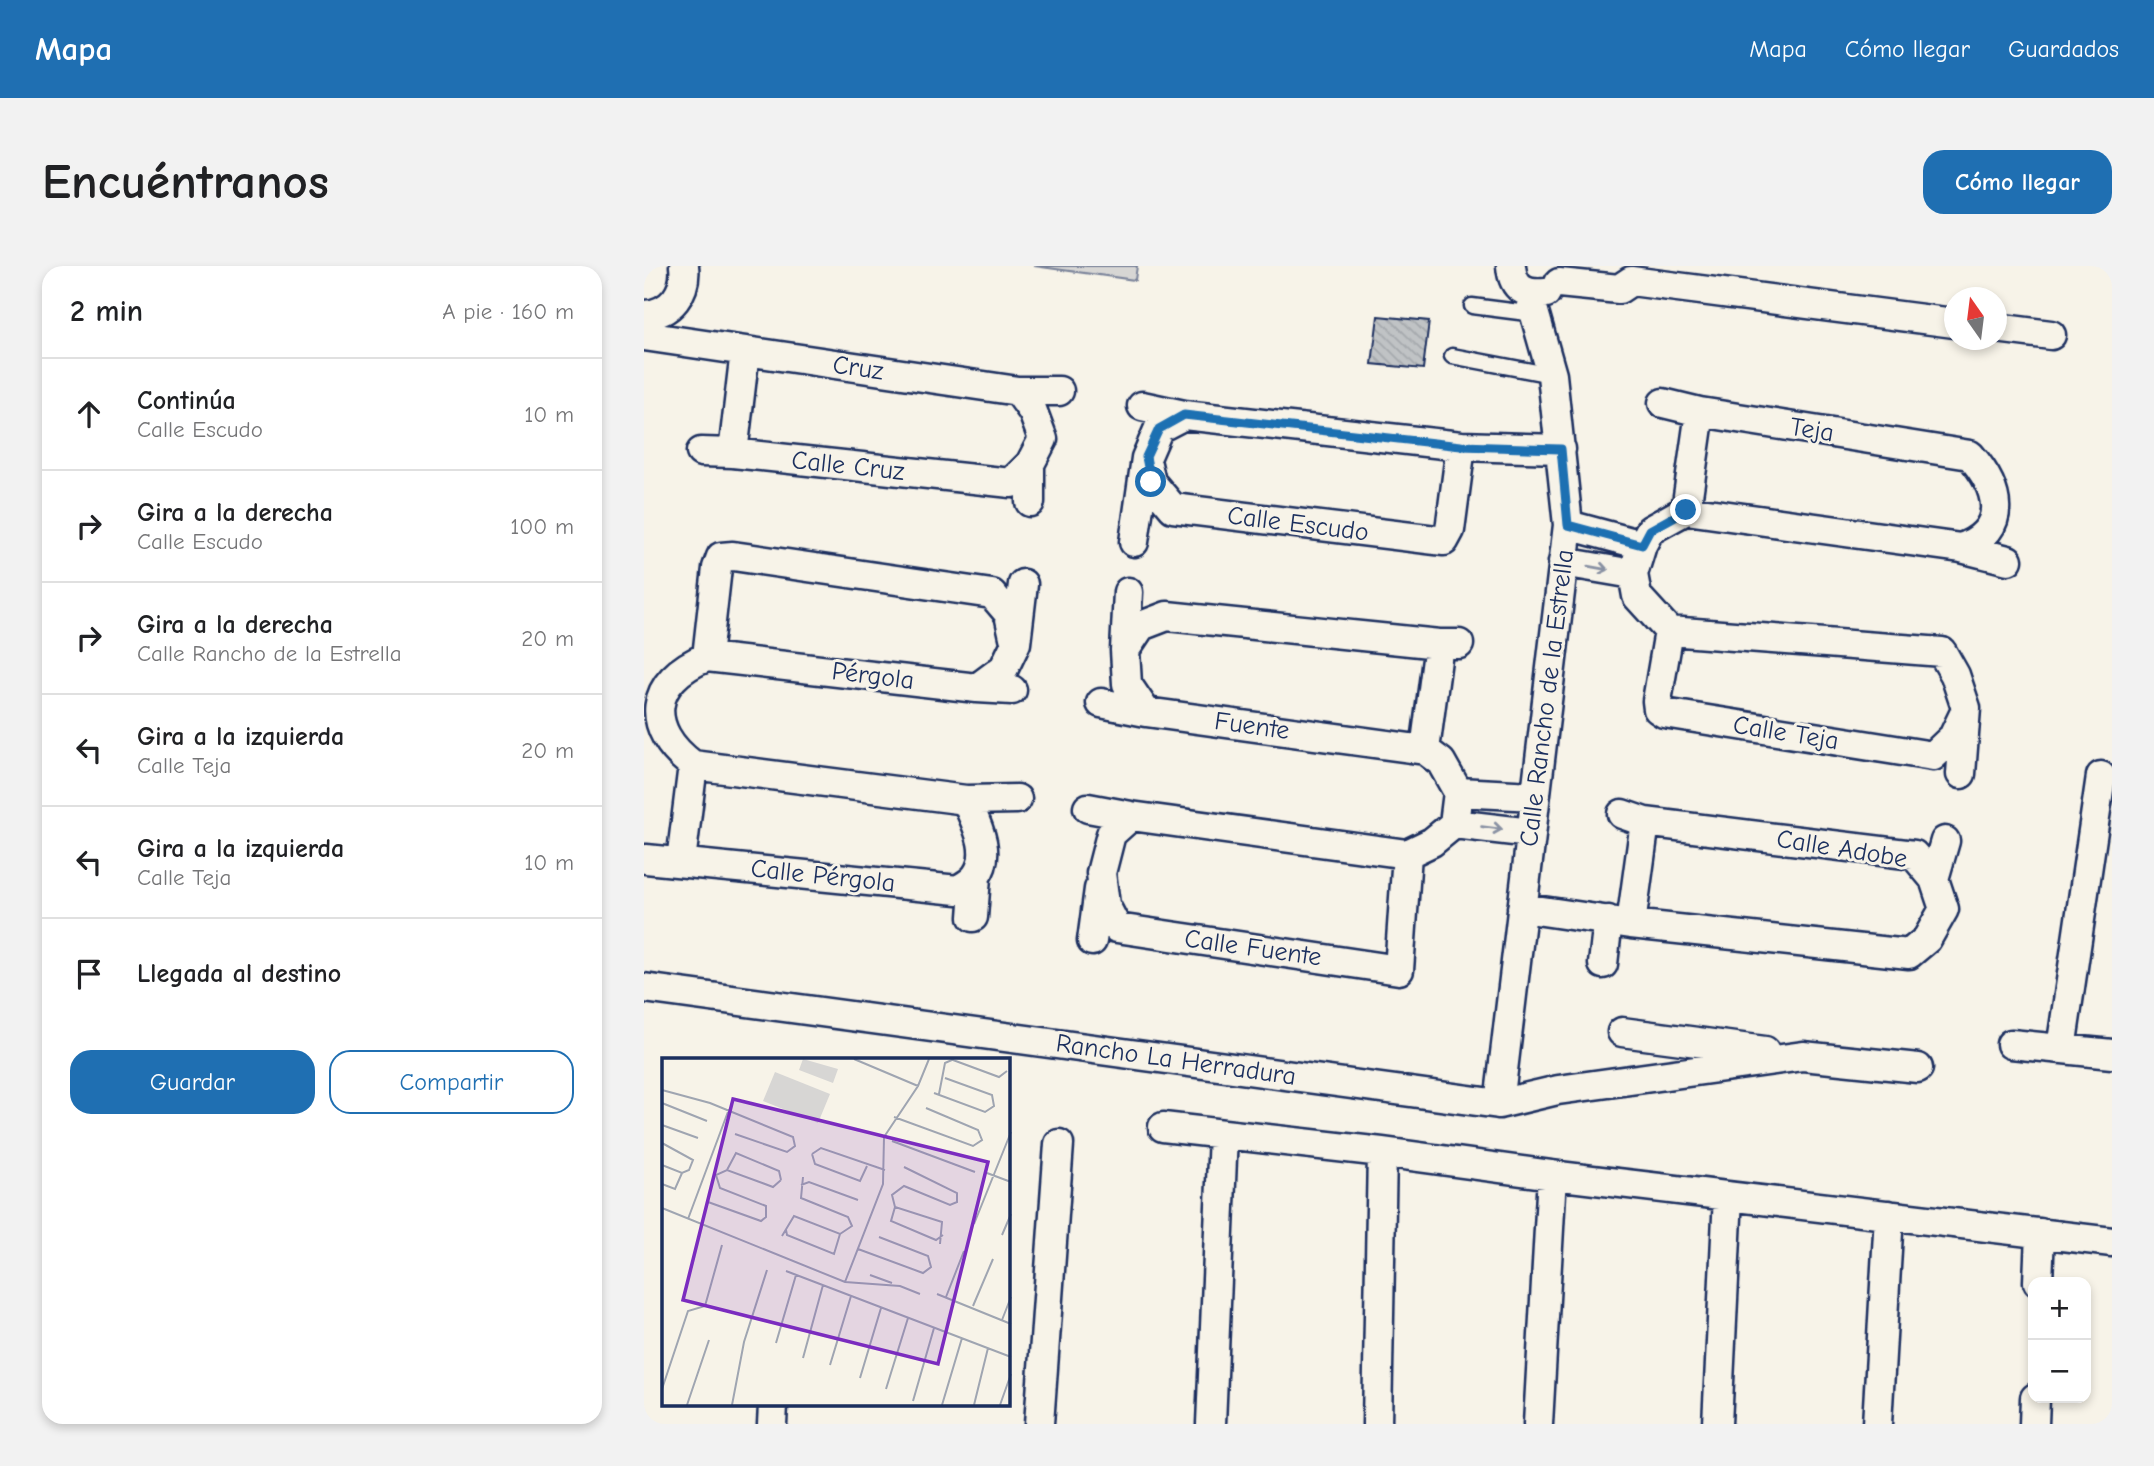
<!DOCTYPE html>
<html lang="es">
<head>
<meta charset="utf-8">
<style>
  :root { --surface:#fff; --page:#f2f2f2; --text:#202124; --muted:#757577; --line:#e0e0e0; --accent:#1f6fb2 }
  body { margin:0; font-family:"Comic Neue",sans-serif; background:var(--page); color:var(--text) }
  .controls { position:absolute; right:21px; bottom:21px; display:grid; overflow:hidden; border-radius:14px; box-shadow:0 4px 10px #0003 }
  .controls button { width:63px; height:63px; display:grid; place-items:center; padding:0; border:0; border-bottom:2px solid var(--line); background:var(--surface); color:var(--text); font:35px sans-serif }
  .compass { position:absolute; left:1300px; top:21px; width:63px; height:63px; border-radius:50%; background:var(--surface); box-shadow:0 4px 10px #0003; rotate:346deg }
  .stop { position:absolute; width:21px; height:21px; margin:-16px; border:5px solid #1f6fb2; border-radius:50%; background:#fff }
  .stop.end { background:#1f6fb2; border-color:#fff; box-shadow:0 2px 7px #0008 }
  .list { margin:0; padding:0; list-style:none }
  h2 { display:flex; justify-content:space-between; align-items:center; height:91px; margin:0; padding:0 28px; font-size:30px }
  h2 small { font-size:23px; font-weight:400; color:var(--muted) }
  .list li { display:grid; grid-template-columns:46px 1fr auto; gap:21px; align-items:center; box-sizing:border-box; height:112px; padding:0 28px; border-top:2px solid var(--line) }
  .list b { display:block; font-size:26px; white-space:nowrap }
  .list p { margin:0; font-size:23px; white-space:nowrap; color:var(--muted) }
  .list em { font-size:23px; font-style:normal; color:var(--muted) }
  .actions { display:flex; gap:14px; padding:21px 28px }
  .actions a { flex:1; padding:16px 0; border:2px solid var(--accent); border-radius:21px; text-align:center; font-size:24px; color:var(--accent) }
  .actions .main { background:var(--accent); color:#fff }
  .icon { flex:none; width:38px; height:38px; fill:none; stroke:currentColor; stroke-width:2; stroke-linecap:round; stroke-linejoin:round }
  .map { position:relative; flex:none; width:1468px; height:1158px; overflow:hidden; border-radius:21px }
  header { display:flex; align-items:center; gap:42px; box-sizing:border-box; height:98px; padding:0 35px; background:var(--accent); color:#fff }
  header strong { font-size:33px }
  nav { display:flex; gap:38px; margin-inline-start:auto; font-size:24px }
  .intro { display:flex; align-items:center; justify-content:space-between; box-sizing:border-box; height:168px; padding:0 42px }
  h1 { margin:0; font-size:49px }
  .button { padding:18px 32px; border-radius:21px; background:var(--accent); color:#fff; font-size:24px; font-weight:700 }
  main { display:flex; gap:42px; padding:0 42px }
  aside { flex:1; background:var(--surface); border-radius:21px; box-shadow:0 4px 10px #0003 }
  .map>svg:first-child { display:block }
</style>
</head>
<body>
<header>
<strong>Mapa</strong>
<nav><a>Mapa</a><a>Cómo llegar</a><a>Guardados</a></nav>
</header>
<div class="intro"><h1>Encuéntranos</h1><a class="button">Cómo llegar</a></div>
<main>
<aside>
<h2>2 min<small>A pie · 160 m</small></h2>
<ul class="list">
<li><svg class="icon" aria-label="ahead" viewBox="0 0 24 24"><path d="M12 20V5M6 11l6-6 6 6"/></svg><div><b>Continúa</b><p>Calle Escudo</p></div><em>10 m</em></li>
<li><svg class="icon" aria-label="right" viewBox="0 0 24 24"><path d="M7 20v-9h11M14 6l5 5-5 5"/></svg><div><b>Gira a la derecha</b><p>Calle Escudo</p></div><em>100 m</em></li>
<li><svg class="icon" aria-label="right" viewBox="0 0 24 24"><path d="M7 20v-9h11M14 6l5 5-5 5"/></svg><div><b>Gira a la derecha</b><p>Calle Rancho de la Estrella</p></div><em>20 m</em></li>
<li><svg class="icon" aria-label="left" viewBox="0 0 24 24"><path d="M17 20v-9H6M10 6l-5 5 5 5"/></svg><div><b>Gira a la izquierda</b><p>Calle Teja</p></div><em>20 m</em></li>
<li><svg class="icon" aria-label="left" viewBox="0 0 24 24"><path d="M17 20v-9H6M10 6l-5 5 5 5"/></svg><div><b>Gira a la izquierda</b><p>Calle Teja</p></div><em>10 m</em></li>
<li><svg class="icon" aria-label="arrive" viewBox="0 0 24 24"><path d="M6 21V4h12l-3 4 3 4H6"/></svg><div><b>Llegada al destino</b></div></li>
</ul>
<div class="actions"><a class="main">Guardar</a><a>Compartir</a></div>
</aside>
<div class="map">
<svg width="1468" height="1158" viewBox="0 0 1468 1158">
  <defs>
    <pattern id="building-back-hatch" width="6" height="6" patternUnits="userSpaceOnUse" patternTransform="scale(1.75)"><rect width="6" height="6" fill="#c0c3c5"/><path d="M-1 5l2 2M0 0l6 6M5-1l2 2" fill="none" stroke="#a4a8ac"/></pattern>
  </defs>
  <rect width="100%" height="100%" fill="#f7f3e8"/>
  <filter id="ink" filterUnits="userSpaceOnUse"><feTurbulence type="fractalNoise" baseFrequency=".0143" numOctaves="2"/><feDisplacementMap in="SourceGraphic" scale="14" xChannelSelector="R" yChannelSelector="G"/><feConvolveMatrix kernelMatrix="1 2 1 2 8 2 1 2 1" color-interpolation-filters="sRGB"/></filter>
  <g filter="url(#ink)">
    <!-- pitch -->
    <path fill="#d7d6d4" stroke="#798299" stroke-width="2" d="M390 0H493L491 14Z"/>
    <!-- building -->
    <path fill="url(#building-back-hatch)" stroke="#1b2f5e" stroke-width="2" d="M734 50 785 55 779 103 728 98Z"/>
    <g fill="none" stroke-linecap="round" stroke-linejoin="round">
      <!-- lane casing -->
      <g stroke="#1b2f5e" stroke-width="19">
        <path id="lane" d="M828 40 891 48
          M808 90 908 109"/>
      </g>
      <!-- street casing -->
      <g stroke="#1b2f5e" stroke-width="33">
        <path id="street" d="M867 0C869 23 881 29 902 27
          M915 17 975 23 987 15 1310 57
          M0 49C27 48 43 26 40 0
          M1352 62 1407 69
          M0 70 374 125 389 146 399 173 386 198 367 217 89 187 57 186
          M374 125H415
          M1019 137 1056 146 1326 189C1355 222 1367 263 1317 282L1042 244 1006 264 998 279 989 308 993 330 1025 365 1298 386 1311 409 1322 442 1317 508
          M498 140 540 149
          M89 187 101 85
          M502 194 507 216 529 242 800 275 806 264 817 180
          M386 236V198
          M1042 244 1056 146
          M924 259 998 279
          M490 276 502 192 515 162 540 149 817 180 917 183
          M1317 282 1364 294
          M919 296 989 308
          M484 326 481 384 483 418 502 446 781 484 797 496 814 526 810 558 788 576 763 588 487 550 467 568 457 607 461 639 473 662 755 704 763 588
          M1025 365 1013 435 1014 443 1020 447 1289 490 1309 471 1320 448
          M481 384 497 360 523 350 795 378H815
          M63 391 73 302 77 291 89 290 348 328 365 348 370 371
          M333 422 368 424
          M457 437 502 446
          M781 484 795 378
          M814 526 891 530
          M322 534 373 533
          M444 542 487 550
          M810 558 887 567
          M2 593 314 624C320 620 328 616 332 610 349 587 332 557 322 534L49 499C0 463 4 414 63 391L333 422 360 402 372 377 379 318
          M37 595 49 499
          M1290 613 1301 575
          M878 642 987 658 1265 688 1283 673 1300 643 1290 613 1270 589 1001 556 978 548
          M329 651 332 611
          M987 658 1001 556
          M448 675 455 623
          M959 698 964 654
          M0 722 855 838 914 824 1159 790 1274 802
          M978 766 1121 785
          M1367 778 1468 788
          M1417 783 1457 510
          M855 838 924 259 908 109 885 28
          M519 861 738 886 908 909 1468 976
          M1394 1016 1396 967
          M128 1158 129 1139
          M395 1158 415 878
          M567 1158 579 868
          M733 1158 738 886
          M894 1158 908 909
          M1073 1158 1084 930
          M1233 1158 1245 949
          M1390 1158 1391 1132"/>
      </g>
      <!-- lane -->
      <use href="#lane" stroke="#f7f3e8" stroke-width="14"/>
      <!-- street -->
      <use href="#street" stroke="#f7f3e8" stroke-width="28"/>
    </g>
    <!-- one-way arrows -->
    <defs><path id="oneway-shaft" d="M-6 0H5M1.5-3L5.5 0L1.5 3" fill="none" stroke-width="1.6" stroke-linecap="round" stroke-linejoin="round" transform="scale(1.75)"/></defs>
    <g stroke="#8991a3">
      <use href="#oneway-shaft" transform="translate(954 302) rotate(10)"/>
      <use href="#oneway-shaft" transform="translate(848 562) rotate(7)"/>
    </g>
  </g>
  <g fill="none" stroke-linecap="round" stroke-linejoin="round" filter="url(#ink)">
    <!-- route -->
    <path stroke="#1f6fb2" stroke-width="9" d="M507 216 502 191 515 163 540 149 817 180 917 183 924 259 998 279 1006 264 1042 244"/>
  </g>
  <g text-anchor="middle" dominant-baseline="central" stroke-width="6" stroke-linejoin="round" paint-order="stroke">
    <!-- street labels -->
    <g font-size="26" fill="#1b2f5e" stroke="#f7f3e8">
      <text transform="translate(214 102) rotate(8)">Cruz</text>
      <text transform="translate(1168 164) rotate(9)">Teja</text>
      <text transform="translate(204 200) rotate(6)">Calle Cruz</text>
      <text transform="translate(654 258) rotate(7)">Calle Escudo</text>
      <text transform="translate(229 410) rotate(7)">Pérgola</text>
      <text transform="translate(903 432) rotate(-83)">Calle Rancho de la Estrella</text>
      <text transform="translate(608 460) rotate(8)">Fuente</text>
      <text transform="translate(1142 467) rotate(9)">Calle Teja</text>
      <text transform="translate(1198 583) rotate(9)">Calle Adobe</text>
      <text transform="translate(179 610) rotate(6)">Calle Pérgola</text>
      <text transform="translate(609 682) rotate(8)">Calle Fuente</text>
      <text transform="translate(532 794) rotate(8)">Rancho La Herradura</text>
    </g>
  </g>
  <!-- overview -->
  <g transform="translate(18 792)">
    <rect width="348" height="348" fill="#f7f3e8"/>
    <path d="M141 1 176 11 171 25 137 12ZM113 14 168 36 156 65 101 43Z" fill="#d7d6d4"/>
    <path fill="none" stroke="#9fa5b1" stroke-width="2" d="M192 1 256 28M291 2 337 19 345 13M0 32 48 45 131 79 133 88 125 94 73 76M272 35 323 54 332 48 330 37 283 20M277 36 283 5 292 1M0 45 45 63M232 59 311 88 320 82 316 72 264 50M0 67 36 80M230 83 313 114M0 85 31 102 27 112 20 115 0 107M150 96 159 90 223 112M150 96 153 106 198 123 205 108M242 109 295 135V144L288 147 242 128 230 137 233 149 280 164 278 186M65 112 74 95 117 113 119 122M325 115 349 124M0 126 13 131 20 115M139 127 147 124 196 142M46 144 99 163 104 159V148L58 130 54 117 65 112 111 129 119 122M233 149 229 163 274 182 281 177M0 150 183 224 238 228 258 236M26 161 67 51M312 166 349 74M124 172 125 177 172 196 178 176M340 177 349 156M120 178 132 158 178 176 190 168 186 159 139 140 141 119M196 191 261 215 269 209 266 198 217 179M124 213 349 299M208 217 230 225M183 224 221 126 222 79 256 28 267 1M275 236 349 266M284 239 302 193M311 248 331 201M340 262 349 239M114 285 134 217M141 300 161 227M168 307 189 238M198 320 219 250M0 331 26 253 43 248 60 187M224 331 246 260M251 343 272 270M25 347 47 282M70 347 82 284 105 212M280 347 300 280M312 347 326 290M338 347 349 316"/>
    <path fill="#7b2cbf" fill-opacity="0.15" stroke="#7b2cbf" stroke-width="3.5" d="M71 41 326 104 276 306 21 242Z"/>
    <rect width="348" height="348" fill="none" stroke="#1b2f5e" stroke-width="3.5"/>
  </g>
</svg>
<div class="controls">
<button>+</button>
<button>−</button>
</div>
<svg class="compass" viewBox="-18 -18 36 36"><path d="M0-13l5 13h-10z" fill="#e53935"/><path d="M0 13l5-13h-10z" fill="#757577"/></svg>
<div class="stop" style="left:507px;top:216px"></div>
<div class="stop end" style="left:1042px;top:244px"></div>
</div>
</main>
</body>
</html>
